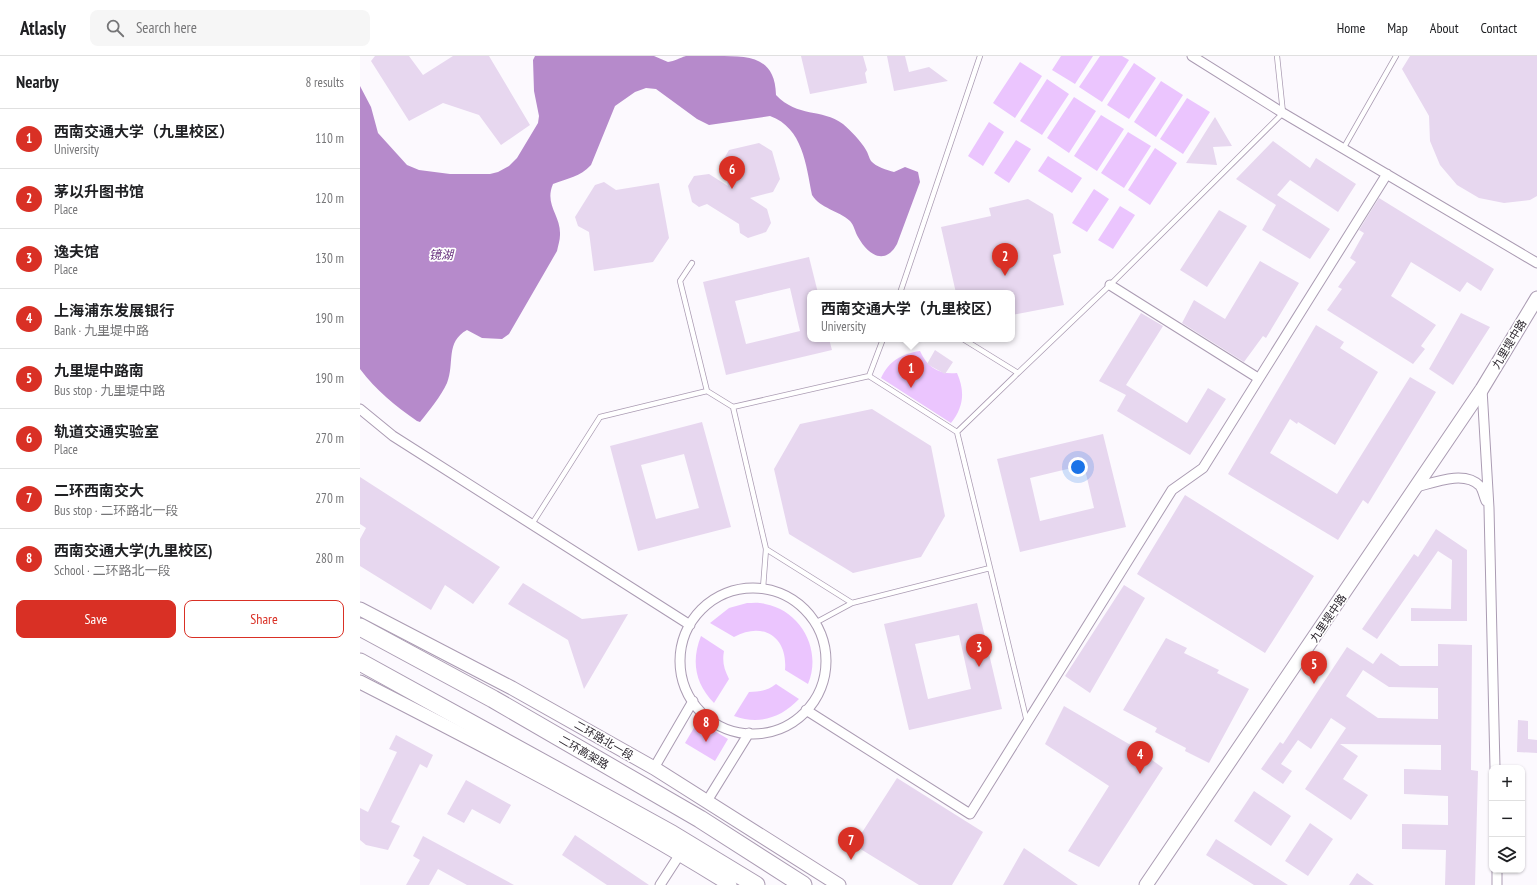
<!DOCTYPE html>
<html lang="en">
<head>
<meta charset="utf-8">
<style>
  :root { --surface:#fff; --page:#f6f6f6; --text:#202124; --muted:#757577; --line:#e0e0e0; --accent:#d93025 }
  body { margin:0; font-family:"PT Sans Narrow","Noto Sans SC",sans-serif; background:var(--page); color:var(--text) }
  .controls { position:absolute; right:12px; bottom:12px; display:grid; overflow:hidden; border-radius:8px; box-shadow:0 1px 3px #0004 }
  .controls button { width:36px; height:36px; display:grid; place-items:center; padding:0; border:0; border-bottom:1px solid var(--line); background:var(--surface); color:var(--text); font:20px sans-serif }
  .you { position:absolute; left:718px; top:411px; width:14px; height:14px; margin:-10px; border:3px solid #fff; border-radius:50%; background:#1a73e8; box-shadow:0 0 0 6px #1a73e833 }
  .badge { display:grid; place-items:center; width:26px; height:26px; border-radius:50%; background:var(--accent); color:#fff; font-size:13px; font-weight:700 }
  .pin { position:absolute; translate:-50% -33px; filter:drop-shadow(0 1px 2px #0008) }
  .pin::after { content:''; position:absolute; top:21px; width:14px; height:12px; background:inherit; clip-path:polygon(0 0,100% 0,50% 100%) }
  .popup { position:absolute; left:447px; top:234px; width:208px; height:52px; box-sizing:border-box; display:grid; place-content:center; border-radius:8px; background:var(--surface); filter:drop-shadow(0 1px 3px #0005); font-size:13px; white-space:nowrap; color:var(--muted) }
  .popup b { font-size:15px; color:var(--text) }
  .popup::after { content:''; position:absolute; left:50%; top:100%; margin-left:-8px; border:8px solid transparent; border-top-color:var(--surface) }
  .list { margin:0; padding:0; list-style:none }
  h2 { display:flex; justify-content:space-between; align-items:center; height:52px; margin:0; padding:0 16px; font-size:17px }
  h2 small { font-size:13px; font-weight:400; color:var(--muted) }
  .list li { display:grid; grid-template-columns:26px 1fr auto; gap:12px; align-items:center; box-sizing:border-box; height:60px; padding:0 16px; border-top:1px solid var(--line) }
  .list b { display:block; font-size:15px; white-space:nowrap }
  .list p { margin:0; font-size:13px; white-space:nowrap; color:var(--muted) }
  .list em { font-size:13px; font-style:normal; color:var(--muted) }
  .actions { display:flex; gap:8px; padding:12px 16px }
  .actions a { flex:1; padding:9px 0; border:1px solid var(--accent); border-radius:8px; text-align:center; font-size:14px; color:var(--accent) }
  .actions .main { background:var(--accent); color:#fff }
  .icon { flex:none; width:22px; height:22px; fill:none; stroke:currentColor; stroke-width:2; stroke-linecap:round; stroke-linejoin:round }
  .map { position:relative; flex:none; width:1177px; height:829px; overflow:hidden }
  header { display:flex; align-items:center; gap:24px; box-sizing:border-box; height:56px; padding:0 20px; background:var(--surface); border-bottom:1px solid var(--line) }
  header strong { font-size:19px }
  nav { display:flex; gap:22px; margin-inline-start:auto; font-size:14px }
  .search { width:280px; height:36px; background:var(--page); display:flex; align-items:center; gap:10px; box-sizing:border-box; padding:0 14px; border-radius:8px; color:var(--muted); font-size:15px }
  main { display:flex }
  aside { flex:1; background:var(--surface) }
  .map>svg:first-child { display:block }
</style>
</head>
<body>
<header>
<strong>Atlasly</strong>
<div class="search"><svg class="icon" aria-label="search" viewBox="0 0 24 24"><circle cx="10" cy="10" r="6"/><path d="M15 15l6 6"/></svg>Search here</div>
<nav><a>Home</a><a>Map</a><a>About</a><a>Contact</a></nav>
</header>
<main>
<aside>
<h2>Nearby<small>8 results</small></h2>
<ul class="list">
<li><span class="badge">1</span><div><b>西南交通大学（九里校区）</b><p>University</p></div><em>110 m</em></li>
<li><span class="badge">2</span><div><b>茅以升图书馆</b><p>Place</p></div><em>120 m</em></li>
<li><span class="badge">3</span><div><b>逸夫馆</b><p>Place</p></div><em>130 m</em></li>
<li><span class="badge">4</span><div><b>上海浦东发展银行</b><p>Bank · 九里堤中路</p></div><em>190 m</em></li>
<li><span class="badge">5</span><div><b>九里堤中路南</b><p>Bus stop · 九里堤中路</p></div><em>190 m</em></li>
<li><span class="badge">6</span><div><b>轨道交通实验室</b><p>Place</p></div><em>270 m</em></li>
<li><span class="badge">7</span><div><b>二环西南交大</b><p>Bus stop · 二环路北一段</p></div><em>270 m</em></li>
<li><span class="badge">8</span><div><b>西南交通大学(九里校区)</b><p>School · 二环路北一段</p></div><em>280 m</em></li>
</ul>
<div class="actions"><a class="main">Save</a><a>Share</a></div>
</aside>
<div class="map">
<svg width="1177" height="829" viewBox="0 0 1177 829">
  <rect width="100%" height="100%" fill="#fcf9fe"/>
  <!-- green -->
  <path fill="#ebc5fe" d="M701 0H733L715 28 692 14Z
    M740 0H762L769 4 742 46 719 31Z
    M660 6 682 20 655 62 633 47Z
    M774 7 796 22 769 63 747 49Z
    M687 23 709 38 682 79 660 65Z
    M801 25 823 39 796 81 774 66Z
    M714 41 736 55 709 97 687 82Z
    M827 42 850 56 823 98 800 83Z
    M741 59 764 73 737 115 714 100Z
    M629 66 644 76 623 110 608 100Z
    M768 76 791 90 764 132 741 117Z
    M656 84 671 93 649 127 634 117Z
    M795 92 817 107 790 149 768 134Z
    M688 100 722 122 712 137 678 115Z
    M734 133 749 143 727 176 712 167Z
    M760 150 775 159 753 193 738 184Z
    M560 295C567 311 579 319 597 317 605 335 604 351 591 367L521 322C529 305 541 298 560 295Z
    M387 547C392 547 399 546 405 548 442 555 462 595 448 628L425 614C428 581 403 565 374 581L350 567 369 552Z
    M341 580 364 595C362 606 364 613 369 623L354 647C335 628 331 605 341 580Z
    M416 628 439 643C421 662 399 669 374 660L389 636C399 636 407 635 416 628Z
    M338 665 368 683 355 705 325 687Z"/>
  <!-- water -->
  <path fill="#b68acb" d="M175 0H294L308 6C315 5 319 2 326 0 335 0 347 0 357 0 389 0 415 0 416 39 438 62 461 52 483 68 491 75 501 85 506 94 508 97 509 102 511 105 516 111 527 114 534 116L545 111 558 116 560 126 537 188C525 210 508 199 498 181 495 176 494 169 490 165 478 154 461 153 452 139 446 109 443 72 410 60L349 69 337 63 296 33 286 32 275 36 255 50 231 109C220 121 208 122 193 128 184 149 201 159 200 179 200 184 198 190 197 195L149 278 142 283 122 282 107 274C85 286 95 307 87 327 81 340 69 355 60 366L57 365C35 350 16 334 0 313V30L11 51 18 77 47 109 59 114 90 118H130L138 116 149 110 157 102 178 67 179 60 174 35 173 4Z"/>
  <!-- building -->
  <path fill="#e7d7ef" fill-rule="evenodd" d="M15 0H49L63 19 93 0H129L170 69 141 89 119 59 83 47 49 65 11 5Z
    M441 0H503L507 14 505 17 507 27 450 38Z
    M527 0H545L549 16 569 11 588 25 534 35Z
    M1050 0H1177V140L1170 144 1144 147 1119 142 1097 129 1080 109 1070 85 1069 60 1042 13Z
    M855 61 872 90 853 91 857 109 826 107Z
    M913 85 950 112 956 102 996 128 978 156 930 124 917 139 970 173 950 203 902 174 916 149 876 123Z
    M399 87 412 95 420 123 413 136 390 142 407 153 411 167 406 176 388 182 380 177 379 168 347 148 339 151 332 146 328 130 334 120 349 118 368 130 362 106 369 94Z
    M244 126 256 134 299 127 309 182 293 206 234 215 229 176 218 170 215 161 235 129Z
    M1019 142 1134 213 1121 235 1107 226 1100 236 1051 206 1031 240 1076 269 1061 290 1065 293 1053 308 967 254 982 233 978 231 996 206 990 202 1004 177 999 174Z
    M668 143 693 158 701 197 693 199 704 249 652 259V237H596L581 171 631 160 629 152Z
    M859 154 887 170 847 231 820 214Z
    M449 201 458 237H450V283H469L472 294 366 319 343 226ZM430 232 440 275 386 288 375 245Z
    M900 205 939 227 906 282 903 280 884 306 822 267 834 244 865 263Z
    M781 257 803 270 766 329 827 367 848 332 866 343 830 399 757 355 766 339 739 325Z
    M1101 257 1130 271 1093 329 1069 313Z
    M956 269 984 286 980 292 1018 316 975 389 938 366 937 368 930 363 910 397 977 438 1050 321 1076 336 1008 448 1003 444 978 484 868 418Z
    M575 294 593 306 585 318 567 308Z
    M512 353 571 390 585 460 561 501 493 517 429 478 414 413 440 368Z
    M342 366 371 471 278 495 250 390ZM324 398 339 452 296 463 281 409Z
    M743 378 766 471 660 496 637 403ZM724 409 734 452 680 465 670 422Z
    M0 421 140 511 113 548 85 529 71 554 0 510V483L6 472 0 468Z
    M825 439 954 520 905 597 777 518Z
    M1076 473 1107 494V565H1051V552L1091 553 1092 504 1078 495 1017 583 1002 573 1054 498 1058 501Z
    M163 527 222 563 268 558 224 633 208 584 148 548Z
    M764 529 785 542 730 637 705 620Z
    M617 547 642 653 549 674 524 568ZM599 579 611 633 568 643 555 588Z
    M806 582 827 592 824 597 859 614 857 617 889 633 849 707 825 695 826 692 795 676 797 672 763 654Z
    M1078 588 1112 589 1111 714 1118 715 1115 829H1085L1086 794 1042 793V768L1088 769V740L1044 738V713L1081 714V689L980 688 998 700 983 723 1008 739 991 764 945 733 986 672 971 662 951 693 938 684 921 708 932 715 923 728 901 713 920 686 923 688 987 591 1013 608 1021 597 1040 610H1078ZM1003 614 1029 631 1078 632V663L1018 662 986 640Z
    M704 650 774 691 803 712 739 811 708 795 749 730 685 688Z
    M1158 664 1168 665V683L1177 684V697L1157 696Z
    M36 679 73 699 67 712 60 708 31 766 40 770 28 794 6 789 0 784V752L8 756 37 696 29 693Z
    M537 722 623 776 592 829H559L494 789Z
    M106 724 151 749 140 768 112 753 104 767 87 758Z
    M894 735 931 760 911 790 874 765Z
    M950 767 973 783 948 820 925 805Z
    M215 779 289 829H247L202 799Z
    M63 780 154 829H107L78 813 69 829H46L60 804 53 800Z
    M856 783 928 829H894L846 799Z
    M664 792 718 829H643Z
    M997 817 1014 829H989Z"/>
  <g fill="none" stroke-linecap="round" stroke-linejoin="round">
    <!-- lane casing -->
    <g stroke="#ab9cb3" stroke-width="6">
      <path id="lane" d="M983 93 1036 0
        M332 207 320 225 347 335 373 351
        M540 237 620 0
        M603 283 658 317 750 229 923 57 917 0
        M509 320 597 376
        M172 468 240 361 347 335
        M406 493 492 547
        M630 512 667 666
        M403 532 406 493 373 351 509 320 523 283
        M455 567 492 547 630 512 597 376 658 317"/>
    </g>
    <!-- street casing -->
    <g stroke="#ab9cb3" stroke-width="11">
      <path id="street" d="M832 0 923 57 1177 207
        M750 229 898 322
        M1122 333 1129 452 1135 712
        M0 353 33 380 330 569
        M1057 431C1075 426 1105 414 1120 430 1123 434 1124 441 1126 445
        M320 605a73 73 0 1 1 146 0a73 73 0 1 1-146 0Z
        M446 654 610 758 812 434 843 412 1027 118
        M294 712 333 645
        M347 745 389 677
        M1137 814V829
        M300 829 320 798"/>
    </g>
    <!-- secondary casing -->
    <g stroke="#ab9cb3" stroke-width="15">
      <path id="secondary" d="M0 553 152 632 294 712 479 829
        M0 626C125 690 251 755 370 829
        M786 829 1122 333 1177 242"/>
    </g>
    <!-- highway casing -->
    <g stroke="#ab9cb3" stroke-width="19">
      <path id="highway" d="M0 571 133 643 340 763 443 829
        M0 606 312 778 396 829"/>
    </g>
    <!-- lane -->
    <use href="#lane" stroke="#fff" stroke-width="4.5"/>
    <!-- street -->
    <use href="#street" stroke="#fff" stroke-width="9"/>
    <!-- secondary -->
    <use href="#secondary" stroke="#fff" stroke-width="13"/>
    <!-- highway -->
    <use href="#highway" stroke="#fff" stroke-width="17"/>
  </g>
  <g text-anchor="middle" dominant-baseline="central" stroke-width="3.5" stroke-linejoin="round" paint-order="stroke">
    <!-- street labels -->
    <g font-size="11" fill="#2c262e" stroke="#fff">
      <text transform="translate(1149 288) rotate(-59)">九里堤中路</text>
      <text transform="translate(968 562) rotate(-56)">九里堤中路</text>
      <text transform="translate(244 684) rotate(30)">二环路北一段</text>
      <text transform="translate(224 696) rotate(30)">二环高架路</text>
    </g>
    <!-- water labels -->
    <g font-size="12" font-style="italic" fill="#642d7b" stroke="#fff">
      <text x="81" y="198">镜湖</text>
    </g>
  </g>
</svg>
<div class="controls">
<button>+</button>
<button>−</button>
<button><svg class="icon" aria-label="layers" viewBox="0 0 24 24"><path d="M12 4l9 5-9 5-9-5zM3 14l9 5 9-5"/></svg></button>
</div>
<div class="you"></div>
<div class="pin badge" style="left:551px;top:332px">1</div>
<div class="popup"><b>西南交通大学（九里校区）</b>University</div>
<div class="pin badge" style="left:645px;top:220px">2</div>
<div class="pin badge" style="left:619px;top:611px">3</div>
<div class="pin badge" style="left:780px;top:718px">4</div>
<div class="pin badge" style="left:954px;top:628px">5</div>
<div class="pin badge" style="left:372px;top:133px">6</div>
<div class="pin badge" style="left:491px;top:804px">7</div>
<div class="pin badge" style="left:346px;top:686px">8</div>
</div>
</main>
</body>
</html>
